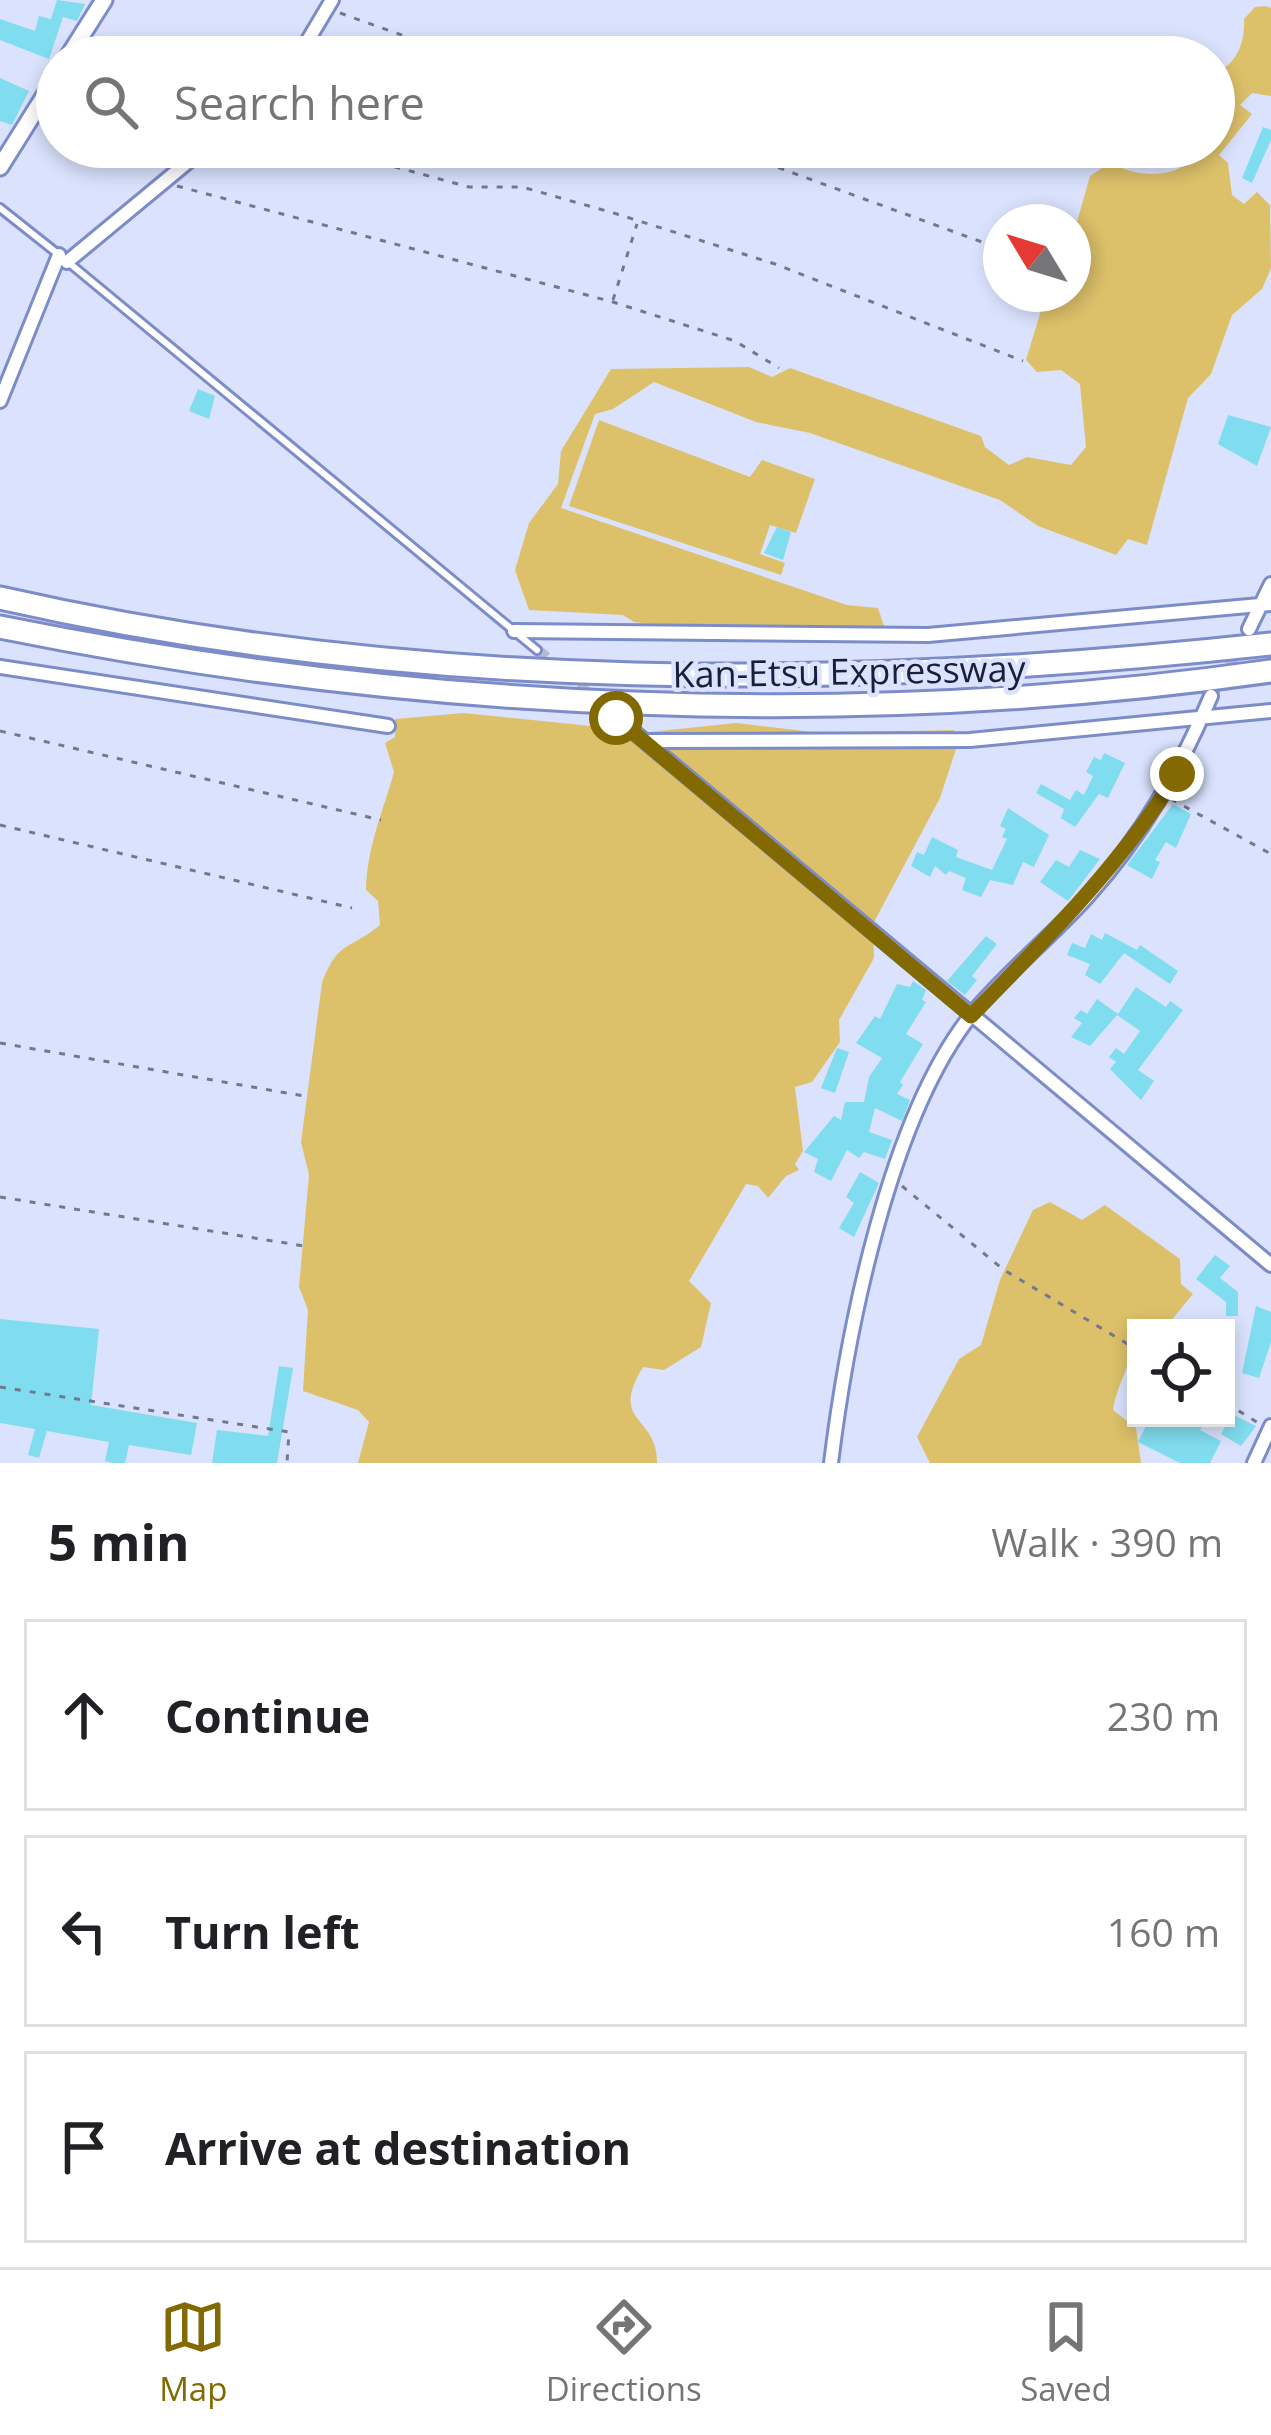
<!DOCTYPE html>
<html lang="en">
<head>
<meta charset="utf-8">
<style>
  :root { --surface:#fff; --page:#f6f6f6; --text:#202124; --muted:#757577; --line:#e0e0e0; --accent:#836902 }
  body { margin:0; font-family:"Open Sans",sans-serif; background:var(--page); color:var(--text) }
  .controls { position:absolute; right:36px; bottom:36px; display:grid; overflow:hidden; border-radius:0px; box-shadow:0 6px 18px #0003 }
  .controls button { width:108px; height:108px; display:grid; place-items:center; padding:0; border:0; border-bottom:3px solid var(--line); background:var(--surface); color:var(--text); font:60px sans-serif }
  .compass { position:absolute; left:983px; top:204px; width:108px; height:108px; border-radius:50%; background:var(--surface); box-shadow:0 6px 18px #0003; rotate:308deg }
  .stop { position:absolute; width:36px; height:36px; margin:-27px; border:9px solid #836902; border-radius:50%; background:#fff }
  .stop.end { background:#836902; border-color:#fff; box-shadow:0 3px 12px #0008 }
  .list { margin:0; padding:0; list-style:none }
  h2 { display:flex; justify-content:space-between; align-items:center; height:156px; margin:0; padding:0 48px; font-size:51px }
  h2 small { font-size:39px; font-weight:400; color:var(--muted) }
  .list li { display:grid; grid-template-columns:78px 1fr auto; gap:36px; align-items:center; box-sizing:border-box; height:192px; margin:0 24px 24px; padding:0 24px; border:3px solid var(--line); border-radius:0px }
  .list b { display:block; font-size:45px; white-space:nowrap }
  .list em { font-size:39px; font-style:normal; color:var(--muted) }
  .icon { flex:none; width:66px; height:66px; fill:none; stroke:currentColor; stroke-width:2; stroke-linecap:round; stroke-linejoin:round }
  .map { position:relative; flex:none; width:1271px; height:1463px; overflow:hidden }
  .search { position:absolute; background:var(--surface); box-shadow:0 6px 18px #0003; left:36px; right:36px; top:36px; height:132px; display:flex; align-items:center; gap:30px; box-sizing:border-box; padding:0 42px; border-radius:66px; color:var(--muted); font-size:45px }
  .sheet { height:804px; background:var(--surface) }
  nav { display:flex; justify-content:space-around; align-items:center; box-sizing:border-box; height:168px; border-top:3px solid var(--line); background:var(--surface); font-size:33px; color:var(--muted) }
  nav a { display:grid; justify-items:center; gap:6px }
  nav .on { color:var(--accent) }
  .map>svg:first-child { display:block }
</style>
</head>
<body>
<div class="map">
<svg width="1271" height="1463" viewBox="0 0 1271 1463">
  <rect width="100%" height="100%" fill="#dae2fd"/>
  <!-- green -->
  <path fill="#ddc16a" d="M1266 6 1271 8V96L1252 93 1240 105 1252 114 1219 155 1228 163 1232 195 1244 204 1257 192 1270 205 1271 268 1262 289 1232 315 1211 374 1188 398 1147 545 1128 539 1116 555 1038 526 1000 500 810 433 756 422 654 382 613 409 595 414 561 508 847 605 878 608 884 626 874 631 832 625 711 630 634 622 623 615 529 610 515 570 529 523 558 484 561 451 611 369 749 367 772 377 790 368 981 436 985 447 1009 465 1027 457 1071 465 1086 447 1080 384 1061 370 1037 372 1026 360 1046 294H1073V236L1090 176 1111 162C1130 176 1164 178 1184 166L1171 153 1178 147H1214V75C1237 63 1245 44 1244 19L1255 7Z
    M599 420 750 477 762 460 815 479 796 533 770 525 760 554 785 563 781 575 569 506Z
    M464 713 649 732 736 723 821 733 954 730 958 743 940 798 873 924 874 958 839 1020 840 1042 812 1082 795 1087 803 1151 795 1164 799 1170 786 1176 768 1198 758 1186 746 1184 689 1281 711 1303 701 1347 664 1370 643 1367C608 1424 658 1415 657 1463H358L369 1422 358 1410 303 1391 308 1310 299 1287 309 1175 301 1142 322 983C338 940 350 950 380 925L378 901 366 890C367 846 383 812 394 772L385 743 395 737V719Z
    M1050 1202 1082 1220 1105 1205 1180 1259 1181 1284 1193 1294 1165 1328H1136C1136 1357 1118 1380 1113 1410L1136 1428 1141 1463H930L917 1437 959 1359 981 1345 1000 1280 1033 1210Z"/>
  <!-- building -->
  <path fill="#80ddef" d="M57 0 85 4 77 21 63 17 49 59 0 40V19L35 31 39 16 51 19Z
    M0 78 29 91 12 125 0 121Z
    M1263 127 1271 130V140L1252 183 1242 178Z
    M198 389 215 396 209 419 189 411Z
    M1228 415 1271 427 1257 466 1218 444Z
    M777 527 791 532 783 560 764 553Z
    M1104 753 1125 763 1108 798 1099 794 1075 827 1061 818 1064 809 1036 793 1041 784 1070 800 1076 790 1084 795 1093 776 1086 772 1094 757 1101 760Z
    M1173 804 1191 814 1176 848 1166 842 1155 860 1160 862 1152 879 1127 865Z
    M1008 808 1049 835 1034 867 1023 862 1013 885 990 880 981 897 962 890 966 878 949 871 946 875 935 866 930 877 911 866 917 852 924 855 932 837 958 850 956 857 992 870 1007 839 1002 837 1006 829 1000 826Z
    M1080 850 1100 859 1068 901 1040 882 1056 860 1069 867Z
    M1105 933 1137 950 1140 945 1178 971 1170 984 1124 953 1100 984 1085 975 1090 964 1067 955 1072 943 1085 948 1091 934 1102 940Z
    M986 936 997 944 972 976 977 980 965 995 947 981Z
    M913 981 926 990 922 1000 926 1002 906 1034 923 1044 900 1082 903 1085 897 1094 910 1100 902 1121 875 1108 869 1132 892 1140 885 1159 864 1152 859 1158 847 1150 831 1181 814 1172 818 1159 804 1152 834 1116 841 1120 845 1102H864L869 1077 882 1058 856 1043 875 1016 880 1019 897 984 910 987Z
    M1136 987 1166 1007 1170 1001 1183 1010 1138 1070 1154 1081 1141 1100 1110 1069 1116 1062 1109 1057 1116 1048 1124 1054 1140 1031 1117 1015 1090 1046 1071 1037 1082 1023 1074 1018 1081 1010 1087 1014 1097 999 1118 1014Z
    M837 1048 849 1052 835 1093 821 1088Z
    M860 1172 879 1183 854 1237 839 1228 854 1203 846 1197Z
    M1215 1255 1230 1266 1220 1278 1238 1292V1316H1226V1302L1196 1279Z
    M1256 1306 1271 1312V1342L1259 1378 1242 1373Z
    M0 1319 99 1329 91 1405 197 1423 191 1455 129 1445 125 1463H113L105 1461 109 1442 47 1431 39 1458 28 1455 35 1429 0 1423Z
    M279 1366 293 1368 277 1463H212L217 1430 268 1436Z
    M1232 1414 1256 1426 1241 1446 1221 1434Z
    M1150 1418H1207L1200 1430 1221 1441 1210 1463H1180L1138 1442Z"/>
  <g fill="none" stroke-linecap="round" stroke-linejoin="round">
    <!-- minor-tunnel -->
    <path stroke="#b3bbd5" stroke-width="12" stroke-dasharray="12 6" stroke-linecap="butt" d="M537 650 592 697
      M1211 696 1240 645"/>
    <!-- service casing -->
    <g stroke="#7c8cc8" stroke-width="12">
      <path id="service" d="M0 208 58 254
        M68 262 537 650"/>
    </g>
    <!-- minor casing -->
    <g stroke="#7c8cc8" stroke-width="18">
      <path id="minor" d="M298 57 332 0
        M67 262 206 147
        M0 401 59 255
        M1249 629 1271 584
        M514 631 928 635 1271 604
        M0 667 388 726
        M616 717 1271 1265
        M650 741 970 740 1271 711
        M831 1463C847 1333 889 1117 972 1014 1007 972 1051 937 1087 897 1142 836 1179 771 1211 696
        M1254 1463 1271 1426"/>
    </g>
    <!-- tertiary casing -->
    <g stroke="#7c8cc8" stroke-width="21">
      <path id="tertiary" d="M68 57 104 0
        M0 167 57 76"/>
    </g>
    <!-- motorway casing -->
    <g stroke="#7c8cc8" stroke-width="27">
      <path id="motorway" d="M0 598C417 693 849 690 1271 644
        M0 627C415 711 851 731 1271 671"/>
    </g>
    <!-- path -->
    <path stroke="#717890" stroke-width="3" stroke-dasharray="6 9" stroke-linecap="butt" d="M340 13 463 57
      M322 147 469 187H522L617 214 775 264 1023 361
      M722 147 1001 249
      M177 186 613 302 735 341 779 368
      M613 300 637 224
      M0 731 381 820
      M1171 799 1271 854
      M0 825 352 908
      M0 1043 304 1096
      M902 1186 1004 1270 1136 1349
      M0 1197 304 1246
      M0 1387 289 1432 287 1463
      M1226 1403 1260 1424"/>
    <!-- service -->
    <use href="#service" stroke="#fff" stroke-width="6"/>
    <!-- minor -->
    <use href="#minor" stroke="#fff" stroke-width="12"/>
    <!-- tertiary -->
    <use href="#tertiary" stroke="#fff" stroke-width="15"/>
    <!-- motorway -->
    <use href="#motorway" stroke="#fff" stroke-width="21"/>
  </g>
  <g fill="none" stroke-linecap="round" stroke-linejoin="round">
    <!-- route -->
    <path stroke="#836902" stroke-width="15" d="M616 718 971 1016C1046 939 1120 866 1177 774"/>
  </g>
  <g text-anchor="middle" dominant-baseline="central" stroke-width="9" stroke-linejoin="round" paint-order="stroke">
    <!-- street labels -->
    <g font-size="36" fill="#191f36" stroke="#dae2fd">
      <text transform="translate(849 671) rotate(-1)">Kan-Etsu Expressway</text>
    </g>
  </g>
</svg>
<div class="controls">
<button><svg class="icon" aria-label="locate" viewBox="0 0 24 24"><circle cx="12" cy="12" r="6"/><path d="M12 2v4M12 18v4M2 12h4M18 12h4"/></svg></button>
</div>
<svg class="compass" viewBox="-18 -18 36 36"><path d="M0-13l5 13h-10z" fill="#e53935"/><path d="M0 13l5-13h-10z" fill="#757577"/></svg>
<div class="stop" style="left:616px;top:718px"></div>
<div class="stop end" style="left:1177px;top:774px"></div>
<div class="search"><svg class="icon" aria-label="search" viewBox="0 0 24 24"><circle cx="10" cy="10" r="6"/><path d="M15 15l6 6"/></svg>Search here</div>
</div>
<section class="sheet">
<h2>5 min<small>Walk · 390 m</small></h2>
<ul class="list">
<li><svg class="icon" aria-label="ahead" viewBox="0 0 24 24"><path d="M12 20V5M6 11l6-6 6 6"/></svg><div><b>Continue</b></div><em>230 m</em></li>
<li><svg class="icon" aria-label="left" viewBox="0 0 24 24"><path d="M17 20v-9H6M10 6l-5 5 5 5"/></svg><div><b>Turn left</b></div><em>160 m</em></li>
<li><svg class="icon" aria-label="arrive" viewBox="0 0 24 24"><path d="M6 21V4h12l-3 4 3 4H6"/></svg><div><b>Arrive at destination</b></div></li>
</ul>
</section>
<nav>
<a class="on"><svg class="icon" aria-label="map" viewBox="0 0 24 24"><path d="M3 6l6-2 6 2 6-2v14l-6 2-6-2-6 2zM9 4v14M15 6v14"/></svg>Map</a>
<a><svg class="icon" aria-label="directions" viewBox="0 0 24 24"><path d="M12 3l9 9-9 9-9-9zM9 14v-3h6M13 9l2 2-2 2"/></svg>Directions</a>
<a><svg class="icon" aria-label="saved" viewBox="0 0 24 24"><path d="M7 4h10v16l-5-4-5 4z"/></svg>Saved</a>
</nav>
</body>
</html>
